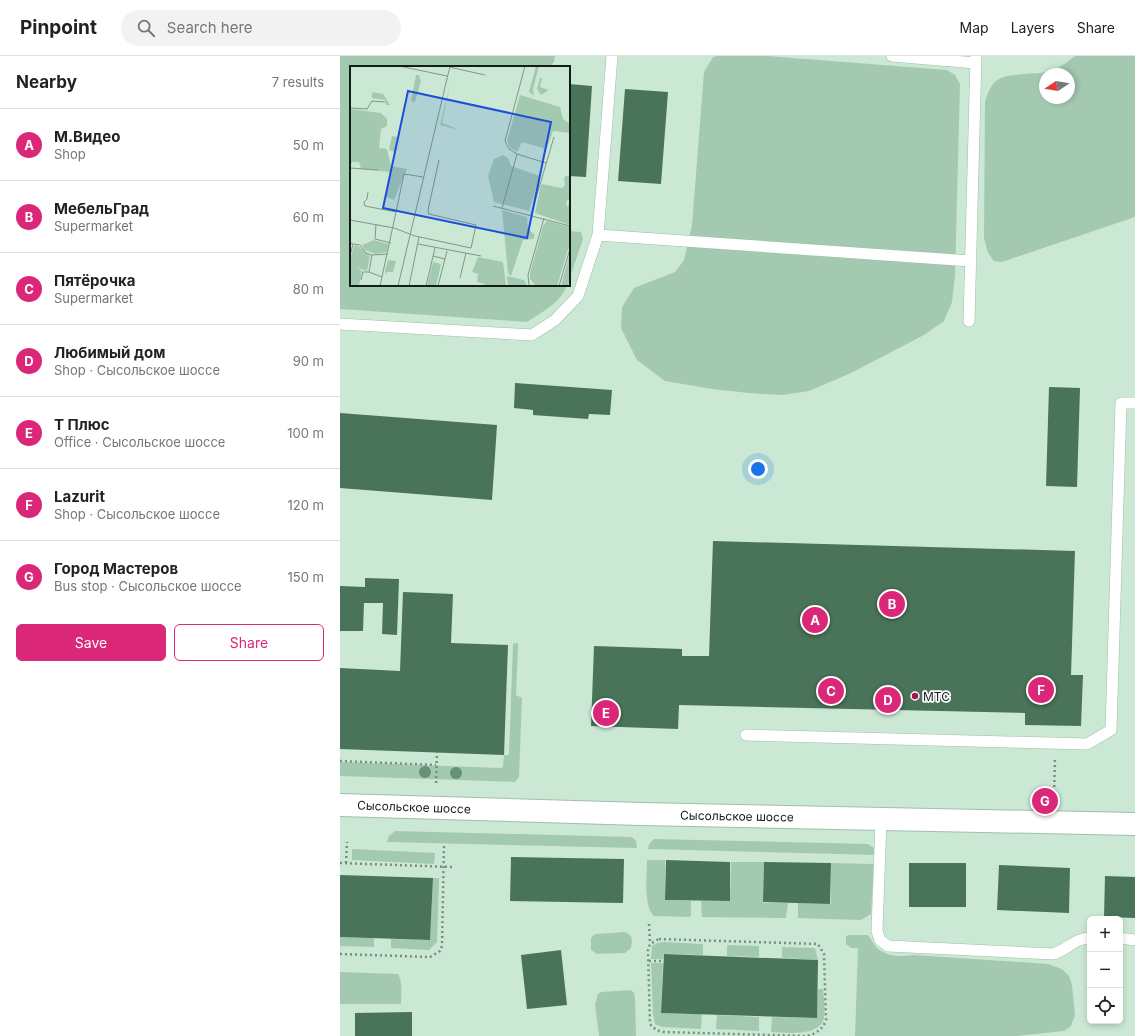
<!DOCTYPE html>
<html lang="en">
<head>
<meta charset="utf-8">
<style>
  :root { --surface:#fff; --page:#f2f2f2; --text:#222; --muted:#767676; --line:#e0e0e0; --accent:#db2777 }
  body { margin:0; font-family:Inter,sans-serif; background:var(--page); color:var(--text) }
  .controls { position:absolute; right:12px; bottom:12px; display:grid; overflow:hidden; border-radius:6px; box-shadow:0 2px 6px #0003 }
  .controls button { width:36px; height:36px; display:grid; place-items:center; padding:0; border:0; border-bottom:1px solid var(--line); background:var(--surface); color:var(--text); font:20px sans-serif }
  .compass { position:absolute; left:699px; top:12px; width:36px; height:36px; border-radius:50%; background:var(--surface); box-shadow:0 2px 6px #0003; rotate:258deg }
  .you { position:absolute; left:418px; top:413px; width:14px; height:14px; margin:-10px; border:3px solid #fff; border-radius:50%; background:#1a73e8; box-shadow:0 0 0 6px #1a73e833 }
  .badge { display:grid; place-items:center; width:26px; height:26px; border-radius:50%; background:var(--accent); color:#fff; font-size:13px; font-weight:700 }
  .pin { position:absolute; translate:-50% -50%; border:2px solid #fff; box-shadow:0 1px 4px #0006 }
  .list { margin:0; padding:0; list-style:none }
  h2 { display:flex; justify-content:space-between; align-items:center; height:52px; margin:0; padding:0 16px; font-size:17px }
  h2 small { font-size:13px; font-weight:400; color:var(--muted) }
  .list li { display:grid; grid-template-columns:26px 1fr auto; gap:12px; align-items:center; box-sizing:border-box; height:72px; padding:0 16px; border-top:1px solid var(--line) }
  .list b { display:block; font-size:15px; white-space:nowrap }
  .list p { margin:0; font-size:13px; white-space:nowrap; color:var(--muted) }
  .list em { font-size:13px; font-style:normal; color:var(--muted) }
  .actions { display:flex; gap:8px; padding:12px 16px }
  .actions a { flex:1; padding:9px 0; border:1px solid var(--accent); border-radius:6px; text-align:center; font-size:14px; color:var(--accent) }
  .actions .main { background:var(--accent); color:#fff }
  .icon { flex:none; width:22px; height:22px; fill:none; stroke:currentColor; stroke-width:2; stroke-linecap:round; stroke-linejoin:round }
  .map { position:relative; flex:none; width:795px; height:980px; overflow:hidden }
  header { display:flex; align-items:center; gap:24px; box-sizing:border-box; height:56px; padding:0 20px; background:var(--surface); border-bottom:1px solid var(--line) }
  header strong { font-size:19px }
  nav { display:flex; gap:22px; margin-inline-start:auto; font-size:14px }
  .search { width:280px; height:36px; background:var(--page); display:flex; align-items:center; gap:10px; box-sizing:border-box; padding:0 14px; border-radius:22px; color:var(--muted); font-size:15px }
  main { display:flex }
  aside { flex:1; background:var(--surface) }
  .map>svg:first-child { display:block }
</style>
</head>
<body>
<header>
<strong>Pinpoint</strong>
<div class="search"><svg class="icon" aria-label="search" viewBox="0 0 24 24"><circle cx="10" cy="10" r="6"/><path d="M15 15l6 6"/></svg>Search here</div>
<nav><a>Map</a><a>Layers</a><a>Share</a></nav>
</header>
<main>
<aside>
<h2>Nearby<small>7 results</small></h2>
<ul class="list">
<li><span class="badge">A</span><div><b>М.Видео</b><p>Shop</p></div><em>50 m</em></li>
<li><span class="badge">B</span><div><b>МебельГрад</b><p>Supermarket</p></div><em>60 m</em></li>
<li><span class="badge">C</span><div><b>Пятёрочка</b><p>Supermarket</p></div><em>80 m</em></li>
<li><span class="badge">D</span><div><b>Любимый дом</b><p>Shop · Сысольское шоссе</p></div><em>90 m</em></li>
<li><span class="badge">E</span><div><b>Т Плюс</b><p>Office · Сысольское шоссе</p></div><em>100 m</em></li>
<li><span class="badge">F</span><div><b>Lazurit</b><p>Shop · Сысольское шоссе</p></div><em>120 m</em></li>
<li><span class="badge">G</span><div><b>Город Мастеров</b><p>Bus stop · Сысольское шоссе</p></div><em>150 m</em></li>
</ul>
<div class="actions"><a class="main">Save</a><a>Share</a></div>
</aside>
<div class="map">
<svg width="795" height="980" viewBox="0 0 795 980">
  <rect width="100%" height="100%" fill="#cbe8d4"/>
  <!-- green -->
  <path fill="#a4c9b1" fill-rule="evenodd" d="M0 0H215L214 6 209 11H11V229H227C222 246 201 257 187 266L0 253Z
    M377 0H427L607 14 615 19 620 28 615 220 612 246 604 265 584 279 511 317 469 335 443 339 409 337 372 333 325 325 297 304 281 272 282 251 294 232 335 216 344 204 352 169 364 16 373 1Z
    M735 0H795V161L662 206 654 205 648 197 644 182 645 45C647 40 650 30 655 26 665 16 692 19 706 16 717 14 726 7 735 0ZM705 18H729V42H705Z
    M229 175 241 176 243 183 229 224Z
    M178 587 176 639 182 642 179 721 175 726 0 720V706L161 712 163 711 164 699H169L173 588Z
    M55 775 292 781 296 785 297 792 47 786 49 780Z
    M314 783 528 788 534 792 535 799 308 793 309 788Z
    M12 793 95 797 94 808 12 804Z
    M307 804H325V844L351 845V860L349 861 314 860C303 850 307 818 307 804Z
    M391 806H424L423 847H448L446 862 362 861 361 845H390Z
    M491 807 534 808 531 858 521 864 458 862V847L491 848Z
    M93 822H99L97 886 89 894 51 892V883L90 884Z
    M286 876 291 880 292 885 291 892 285 897 257 898 251 894V882L255 878Z
    M510 879H528C531 883 534 889 537 892 547 901 562 901 574 899L708 908 722 913 729 920 732 929 735 959 731 970 724 975 676 980H515L518 892H511L506 888V880Z
    M0 881 34 882V891L0 890Z
    M324 886 363 888V899L324 898 323 903H311L312 890 317 887Z
    M387 889 419 890V901L387 900Z
    M442 891 475 892 478 904 442 902Z
    M311 907H323L321 957 362 958 361 973 322 971 315 968 313 958Z
    M0 916 58 918C63 927 61 938 61 948H0Z
    M478 933H483C484 941 486 957 483 965 476 980 447 977 431 976L432 961 476 962Z
    M291 934 294 937 295 942 296 980H259L255 949 258 938 261 936Z
    M377 959 419 961V975L376 973Z"/>
  <!-- building -->
  <path fill="#497459" d="M229 28 252 30 246 121 229 120Z
    M285 33 328 36 321 128 278 125Z
    M175 327 272 334 270 359 249 358 248 363 193 359V354L174 352Z
    M709 331 740 332 737 431 706 430Z
    M0 357 157 369 152 444 0 432Z
    M373 485 735 495 731 619H743L741 670 685 669V657L339 649 338 673 251 670 254 590 342 593V600H369Z
    M25 522 59 523 57 579 42 578 43 547H24L23 575H0V530L25 531Z
    M63 536 113 538 111 587 168 589 164 699 0 693V612L60 615Z
    M171 801 284 803 283 847 170 845Z
    M326 804 390 806V845L325 844Z
    M424 806 491 807 490 848 423 846Z
    M569 807H626V851H569Z
    M659 809 730 812 729 857 657 854Z
    M0 819 93 822 90 884 0 881Z
    M765 820 795 821V862L764 861Z
    M221 894 227 949 187 953 181 899Z
    M324 898 478 904 477 962 321 957Z
    M72 956V980H15V957Z"/>
  <g fill="none" stroke-linecap="round" stroke-linejoin="round">
    <!-- service casing -->
    <g stroke="#a2beab" stroke-width="12">
      <path id="service" d="M552 0 636 7
        M258 179 631 205
        M629 265 636 0
        M0 268 192 279 215 264 238 240 258 179 272 0
        M406 679 747 688 771 674 781 347H795
        M541 763 537 875 540 884 548 890 713 898C727 894 735 882 750 882
        M780 882 795 884"/>
    </g>
    <!-- primary casing -->
    <g stroke="#a2beab" stroke-width="24">
      <path id="primary" d="M0 749 301 758 795 768"/>
    </g>
    <!-- path -->
    <path stroke="#798e80" stroke-width="2.5" stroke-dasharray="2 3" stroke-linecap="butt" d="M0 705 96 709
      M96 727 97 696
      M714 741 715 701
      M0 807 112 811
      M6 807 7 786
      M309 868 310 887
      M319 883 478 888 484 898 486 964C483 973 477 977 467 980L324 976C318 975 314 973 310 968L308 894 310 888Z
      M0 898 90 901 100 895 102 890 104 789
      M309 905H323"/>
    <!-- service -->
    <use href="#service" stroke="#fff" stroke-width="11"/>
    <!-- primary -->
    <use href="#primary" stroke="#fff" stroke-width="22"/>
  </g>
  <!-- trees -->
  <g fill="#659178">
    <circle cx="85" cy="716" r="6"/>
    <circle cx="116" cy="717" r="6"/>
  </g>
  <!-- markers -->
  <circle fill="#a9164e" stroke="#fff" stroke-width="1.5" cx="575" cy="640" r="4"/>
  <g text-anchor="middle" dominant-baseline="central" stroke-width="3.5" stroke-linejoin="round" paint-order="stroke">
    <!-- poi labels -->
    <g font-size="12" fill="#131d17" stroke="#fff" text-anchor="start">
      <text x="583" y="640">МТС</text>
    </g>
    <!-- street labels -->
    <g font-size="12" fill="#131d17" stroke="#fff">
      <text transform="translate(74 751) rotate(2)">Сысольское шоссе</text>
      <text transform="translate(397 760) rotate(1)">Сысольское шоссе</text>
    </g>
  </g>
  <!-- overview -->
  <g transform="translate(10 10)">
    <rect width="220" height="220" fill="#cbe8d4"/>
    <path d="M186 0H189L183 23 184 30 179 26ZM66 9H69L71 15 65 36 61 35ZM190 12H192L190 21 199 24 191 29 187 23ZM101 15 92 57 110 64 90 59ZM22 26 33 28 40 39H36L35 34 22 32ZM170 29 210 41 213 53 220 58V67L203 65 195 88 193 82 172 76 167 86 160 82 157 75ZM1 43 31 47 37 53V60L31 63 29 82 37 83 41 100 57 103 44 134 36 131 40 106 11 103 9 96H2L0 102ZM42 70 48 71 45 86 39 84ZM153 89 158 92 161 100 190 110 179 145 144 136 138 110 144 93ZM220 109V132L216 136 217 141 220 137V159L185 147 191 118 212 122 215 119 214 111ZM152 144 177 151 178 163 185 169 183 173 173 174 161 210 158 207ZM197 155 220 161V177L207 220H186L180 213V207L193 160ZM24 174 38 178 37 186 26 188 15 184 12 179ZM7 179 20 190 17 205 6 201 12 205 9 220H0V194L4 180ZM220 187V212L218 220H211ZM128 191 153 196 156 220H134L135 218 127 216 128 208 122 206ZM38 194 46 195 43 206H37L36 209 35 205ZM83 196 91 198 86 220H77ZM157 210 174 214 177 220H158Z" fill="#a4c9b1"/>
    <path fill="none" stroke="#819788" stroke-width="1" d="M49 0 97 10M175 0 155 75 159 83 167 88 196 97M99 1 135 9M0 42 17 43 22 35 35 36M0 102 28 104M18 126 17 133 14 136 15 140 46 146 54 108 73 111M143 140 220 160M152 142 167 88M181 149 204 71M0 154 44 162 65 170 121 182 126 159 79 148 78 144 89 94M26 158 25 173 41 177M0 177 3 178 0 190M3 178 10 179 16 187 22 189M68 178 131 190M83 190 95 193M32 211 19 206 22 189 38 188M110 212 116 187M11 214 13 206H19M30 220 46 146M48 220 100 0M59 220 69 171M76 220 85 182M88 220 97 185M179 220 178 209 194 152M209 220 220 183"/>
    <path fill="#1d4ed8" fill-opacity="0.15" stroke="#1d4ed8" stroke-width="2" d="M58 25 201 56 177 172 33 142Z"/>
    <rect width="220" height="220" fill="none" stroke="#131d17" stroke-width="2"/>
  </g>
</svg>
<div class="controls">
<button>+</button>
<button>−</button>
<button><svg class="icon" aria-label="locate" viewBox="0 0 24 24"><circle cx="12" cy="12" r="6"/><path d="M12 2v4M12 18v4M2 12h4M18 12h4"/></svg></button>
</div>
<svg class="compass" viewBox="-18 -18 36 36"><path d="M0-13l5 13h-10z" fill="#e53935"/><path d="M0 13l5-13h-10z" fill="#767676"/></svg>
<div class="you"></div>
<div class="pin badge" style="left:475px;top:564px">A</div>
<div class="pin badge" style="left:552px;top:548px">B</div>
<div class="pin badge" style="left:491px;top:635px">C</div>
<div class="pin badge" style="left:548px;top:644px">D</div>
<div class="pin badge" style="left:266px;top:657px">E</div>
<div class="pin badge" style="left:701px;top:634px">F</div>
<div class="pin badge" style="left:705px;top:745px">G</div>
</div>
</main>
</body>
</html>
